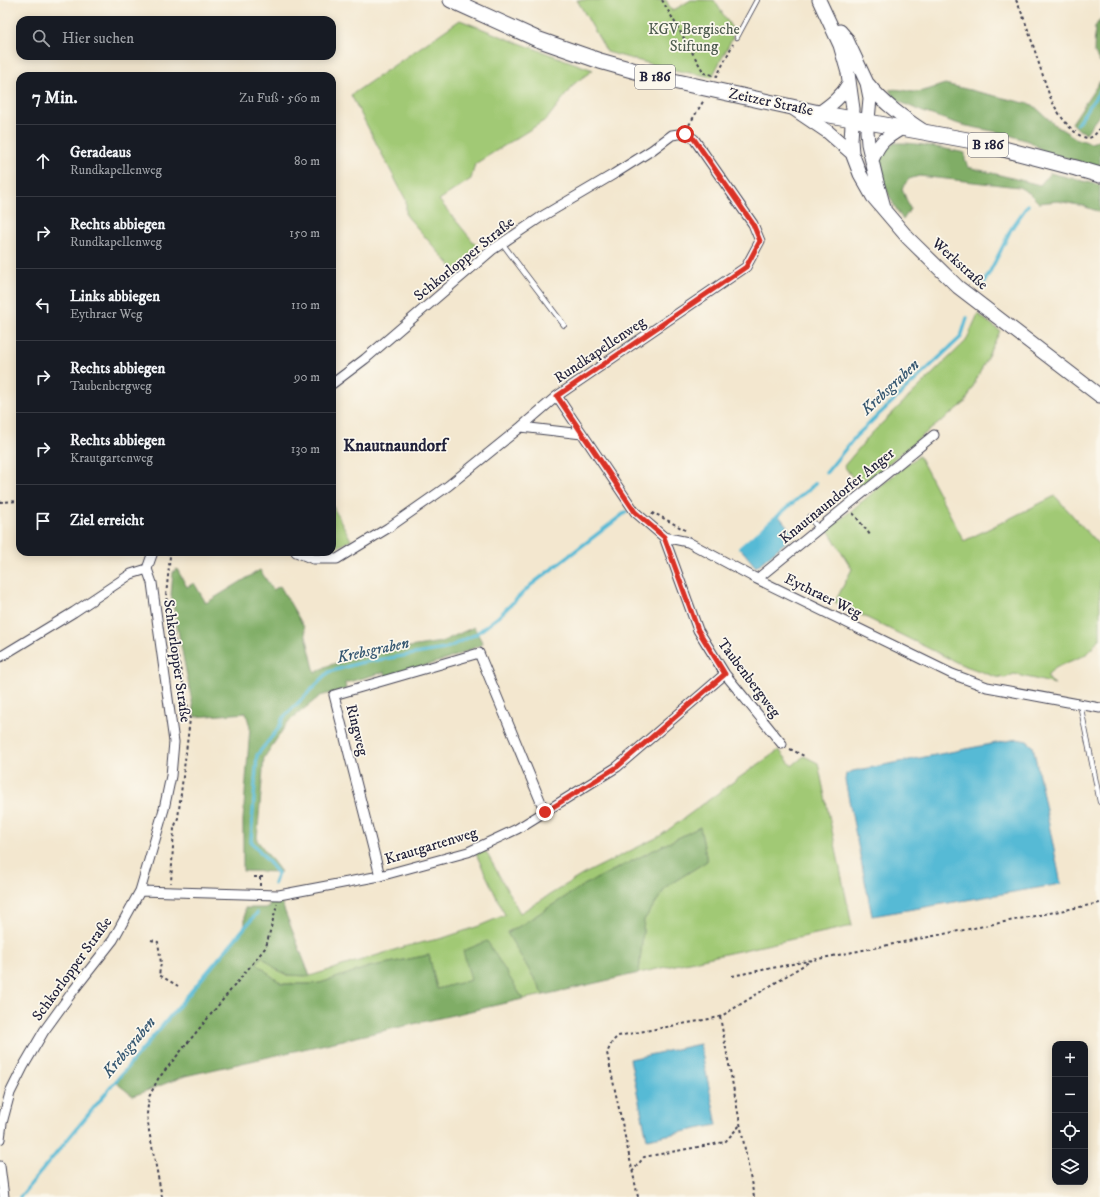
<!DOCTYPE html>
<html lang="de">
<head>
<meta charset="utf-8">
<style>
  :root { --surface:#171b24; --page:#242831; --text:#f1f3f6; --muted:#9ea1a6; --line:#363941 }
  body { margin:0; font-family:"IM FELL DW Pica",serif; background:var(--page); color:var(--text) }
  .controls { position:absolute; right:12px; bottom:12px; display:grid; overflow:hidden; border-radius:8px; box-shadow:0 2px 10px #0003 }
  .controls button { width:36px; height:36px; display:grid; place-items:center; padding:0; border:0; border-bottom:1px solid var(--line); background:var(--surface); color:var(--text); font:20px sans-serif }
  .stop { position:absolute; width:12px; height:12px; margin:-9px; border:3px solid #d93025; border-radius:50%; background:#fff }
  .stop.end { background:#d93025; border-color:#fff; box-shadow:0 1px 4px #0008 }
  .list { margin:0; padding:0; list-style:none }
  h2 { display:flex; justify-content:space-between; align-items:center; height:52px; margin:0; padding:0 16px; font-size:17px }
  h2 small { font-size:13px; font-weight:400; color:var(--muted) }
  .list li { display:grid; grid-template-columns:26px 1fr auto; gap:12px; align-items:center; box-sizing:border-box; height:72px; padding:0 16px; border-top:1px solid var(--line) }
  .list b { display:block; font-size:15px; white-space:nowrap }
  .list p { margin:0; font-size:13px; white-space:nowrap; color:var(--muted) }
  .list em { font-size:13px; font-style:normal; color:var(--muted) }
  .icon { flex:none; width:22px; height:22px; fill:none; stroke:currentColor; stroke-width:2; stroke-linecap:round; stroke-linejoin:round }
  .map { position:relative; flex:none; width:1100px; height:1197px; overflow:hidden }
  .search { position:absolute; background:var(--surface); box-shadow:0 2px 10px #0003; left:16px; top:16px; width:320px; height:44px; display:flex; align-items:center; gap:10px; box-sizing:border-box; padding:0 14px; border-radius:12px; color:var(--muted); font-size:15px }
  .panel { position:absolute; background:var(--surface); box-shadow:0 2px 10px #0003; left:16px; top:72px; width:320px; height:484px; border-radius:12px }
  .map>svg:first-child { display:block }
</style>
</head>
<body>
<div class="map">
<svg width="1100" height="1197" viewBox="0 0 1100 1197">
  <rect width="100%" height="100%" fill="#fbf7ec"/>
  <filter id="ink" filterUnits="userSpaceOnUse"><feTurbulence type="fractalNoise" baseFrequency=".025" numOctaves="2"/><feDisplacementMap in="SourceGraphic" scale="8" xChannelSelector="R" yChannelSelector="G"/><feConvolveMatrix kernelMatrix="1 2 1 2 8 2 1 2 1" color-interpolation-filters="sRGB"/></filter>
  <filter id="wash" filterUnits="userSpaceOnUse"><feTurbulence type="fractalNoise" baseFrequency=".012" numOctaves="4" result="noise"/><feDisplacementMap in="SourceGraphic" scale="16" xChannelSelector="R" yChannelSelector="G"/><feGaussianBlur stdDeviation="0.9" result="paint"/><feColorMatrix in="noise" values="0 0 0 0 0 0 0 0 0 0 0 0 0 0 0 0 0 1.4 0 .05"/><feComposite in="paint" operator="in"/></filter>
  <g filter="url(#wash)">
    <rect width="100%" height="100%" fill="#f3e7cf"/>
    <!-- green -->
    <path fill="#a1c974" stroke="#627658" d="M577 0H666L672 11 691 0H714L733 30 731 34 733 37 712 77 669 69 607 52Z
      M460 20 508 39 593 70 575 83 547 119 475 164 471 179 439 200 480 250 455 271 406 215V200L351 95Z
      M978 314 1000 331 965 403 922 436 860 487 844 466 871 434 966 341Z
      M919 456 964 541 1055 496 1100 546V639C1093 643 1093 649 1088 653 1075 661 1059 663 1048 674V679L1055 684 1014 674 1005 678 996 677 960 664 835 602 852 569 828 530 906 465Z
      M332 505 351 540 332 550Z
      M779 750 792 766 804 756 818 763 852 926 639 973 644 920 667 886 707 861 700 827 584 885 518 927 507 932 544 995 523 999 486 941 472 980 437 989 429 955 369 967 320 983 310 984H282L270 975 256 963 262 956 276 969 286 975 310 976 407 946 443 938 479 926 505 915 475 852 484 848 520 913 582 875 660 836 733 782Z"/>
    <!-- forest -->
    <path fill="#80ad66" stroke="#516850" d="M1100 19V63L1094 52 1095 27Z
      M1100 81V114L1086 133 1079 130 1072 123Z
      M945 84 1033 105 1055 125 1077 139 1091 143 1100 140V168L1043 151 1031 142 1003 133 962 125 923 112 898 101 889 90C897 88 905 91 914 92 924 92 935 87 945 84Z
      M893 143C917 142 941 148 965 153V160L968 167 1040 185 1050 173 1100 185V212L1083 206 1058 201 1039 203 1029 193 1019 187 919 176 909 179 902 188 910 209 903 220C893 204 871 168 885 149 887 147 891 145 893 143Z
      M177 569 187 587 194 583 206 603 260 570 273 590 280 586 304 627 315 673 327 666 366 654 441 642 474 627 483 644 448 659 386 677 385 672 345 683 346 689 320 696 288 722 264 758 257 840 281 872 243 871V820L250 727 246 713 195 717 171 595 173 572Z
      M700 827 707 861 667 886 644 920 639 973 544 995 507 933 518 927 584 885Z
      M269 899H280L310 976 287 975 276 969 262 956 257 963 270 975 282 984H310L320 983 369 967 429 955 437 989 471 980 463 951 487 941 523 999 185 1076 133 1096 115 1082 245 928V908H269Z"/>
    <!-- water -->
    <path fill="#57bad5" stroke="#3c6e88" d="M779 516 794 535 756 567 740 548Z
      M1017 739 1027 741 1033 746 1061 884 872 916 845 780 846 774 853 771Z
      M700 1044 717 1125 647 1139 630 1059Z"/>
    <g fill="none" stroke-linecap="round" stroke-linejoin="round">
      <!-- stream -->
      <path stroke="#57bad5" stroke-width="3.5" d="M1077 124 1100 91
        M984 283 1000 252 1011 229 1028 205
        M826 473 856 436 961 337 967 318
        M740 548 816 483
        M274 884 278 873 251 841 257 755 279 728 283 718 329 672 359 663 445 649 476 634 497 618 531 585 626 512
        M20 1197 115 1082 257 913"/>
    </g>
  </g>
  <g filter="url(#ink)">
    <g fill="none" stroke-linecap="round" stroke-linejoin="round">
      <!-- service casing -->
      <g stroke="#414051" stroke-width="6">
        <path id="service" d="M737 37 757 0
          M502 243 564 325
          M809 517 819 529
          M1080 704 1100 802"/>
      </g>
      <!-- minor casing -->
      <g stroke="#414051" stroke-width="11">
        <path id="minor" d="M557 396 635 512 664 537 688 542 757 579 952 674 987 687 1100 708
          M521 427 582 434
          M664 537 698 630 725 674 782 744
          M296 552 313 559H337L388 528 448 486 521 427 557 396 746 267 760 241 753 224 694 139 685 133 672 135 652 150 614 174 541 217 492 250 365 359 332 384
          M757 579 934 435
          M0 657 74 612 131 574 147 569
          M380 876 334 695 479 653 545 812
          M140 891 279 895 380 876 468 852 517 829 617 767 725 674
          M0 1139 2 1123 10 1093 23 1067 44 1031 73 991 113 940 140 891 164 809 171 776 174 742 152 583 147 569 153 552
          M0 1166 4 1197"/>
      </g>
      <!-- secondary casing -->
      <g stroke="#414051" stroke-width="15">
        <path id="secondary" d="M819 0 840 45 848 73 853 109 851 140 852 153 860 174 873 197 908 238 958 287 1100 396
          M840 31 846 38 867 83 870 98 867 131 868 144 877 182 884 207
          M868 84C884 104 904 118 925 132
          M794 109 828 132 852 153
          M819 113C832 104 842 96 849 83
          M872 160C880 141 884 139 902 128"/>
      </g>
      <!-- primary casing -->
      <g stroke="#414051" stroke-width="17">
        <path id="primary" d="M451 0 537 39 600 61 664 79 819 113 973 141 1076 168 1100 175"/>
      </g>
      <!-- path -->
      <path stroke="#414051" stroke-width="2" stroke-dasharray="3 3" stroke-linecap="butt" d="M662 0 704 73 717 76 733 44
        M1016 0C1027 23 1033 46 1041 70 1045 81 1048 94 1054 105 1060 116 1074 137 1088 138 1093 138 1097 132 1100 128
        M689 125 704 100
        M0 502 20 501
        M853 513 871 536
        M652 515 654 513 685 530
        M166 552 170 556 166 596 190 719 178 818 174 828 171 883
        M790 749 804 756
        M254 877H265
        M260 877V886
        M151 940 158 942 161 963 159 975 178 986
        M732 976 1100 903
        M720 1017 754 1197
        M632 1172 644 1157 725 1142 741 1124
        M162 1197 149 1131 147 1114 149 1097 158 1079 266 947 277 904
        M638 1197 607 1053 612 1042 618 1036 720 1017 812 960"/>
      <!-- service -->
      <use href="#service" stroke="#fff" stroke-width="4.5"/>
      <!-- minor -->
      <use href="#minor" stroke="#fff" stroke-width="9"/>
      <!-- secondary -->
      <use href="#secondary" stroke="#fff" stroke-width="13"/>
      <!-- primary -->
      <use href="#primary" stroke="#fff" stroke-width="15"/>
    </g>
  </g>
  <g fill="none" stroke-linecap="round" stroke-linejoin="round" filter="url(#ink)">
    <!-- route -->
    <path stroke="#d93025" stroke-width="5" d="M545 812 617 767 725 674 698 630 664 537 635 512 557 396 746 267 760 241 753 224 694 139 685 134"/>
  </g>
  <g text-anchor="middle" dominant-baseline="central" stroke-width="3.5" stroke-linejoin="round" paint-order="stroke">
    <!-- shield labels -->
    <g fill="#fbf7ec" stroke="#636270" stroke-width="1">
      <rect x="635" y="65" width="40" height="24" rx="3"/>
      <rect x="968" y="133" width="40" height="24" rx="3"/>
    </g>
    <g font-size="14" font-weight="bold" fill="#22223b">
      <text x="655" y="77">B 186</text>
      <text x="988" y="145">B 186</text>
    </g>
    <!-- park labels -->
    <g font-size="15" fill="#4e5c4f" stroke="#fbf7ec">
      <text x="694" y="29">KGV Bergische<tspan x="694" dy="17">Stiftung</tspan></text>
    </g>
    <!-- street labels -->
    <g font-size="15" fill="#22223b" stroke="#fbf7ec">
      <text transform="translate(771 102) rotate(12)">Zeitzer Straße</text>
      <text transform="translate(464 259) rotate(-39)">Schkorlopper Straße</text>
      <text transform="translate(960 264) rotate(42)">Werkstraße</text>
      <text transform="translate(600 350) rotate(-34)">Rundkapellenweg</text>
      <text transform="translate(837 496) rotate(-39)">Knautnaundorfer Anger</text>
      <text transform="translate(823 596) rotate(26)">Eythraer Weg</text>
      <text transform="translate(177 661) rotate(82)">Schkorlopper Straße</text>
      <text transform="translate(749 678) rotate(53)">Taubenbergweg</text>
      <text transform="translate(357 730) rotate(76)">Ringweg</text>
      <text transform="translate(431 846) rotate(-17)">Krautgartenweg</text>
      <text transform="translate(72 969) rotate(-54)">Schkorlopper Straße</text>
    </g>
    <!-- water labels -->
    <g font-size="16" font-style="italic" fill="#355771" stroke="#fbf7ec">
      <text transform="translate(890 387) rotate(-43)">Krebsgraben</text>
      <text transform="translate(373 650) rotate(-12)">Krebsgraben</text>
      <text transform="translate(129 1047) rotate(-50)">Krebsgraben</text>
    </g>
    <!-- quarter labels -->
    <g font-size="17" font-weight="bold" fill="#22223b" stroke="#fbf7ec">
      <text x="395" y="446">Knautnaundorf</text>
    </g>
  </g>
</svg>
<div class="controls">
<button>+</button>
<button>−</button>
<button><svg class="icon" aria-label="locate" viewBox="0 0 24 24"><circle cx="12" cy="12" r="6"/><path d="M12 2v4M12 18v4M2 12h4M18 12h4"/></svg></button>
<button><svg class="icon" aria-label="layers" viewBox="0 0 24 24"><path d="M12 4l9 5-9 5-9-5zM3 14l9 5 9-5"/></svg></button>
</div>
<div class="stop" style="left:685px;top:134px"></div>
<div class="stop end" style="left:545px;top:812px"></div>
<div class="search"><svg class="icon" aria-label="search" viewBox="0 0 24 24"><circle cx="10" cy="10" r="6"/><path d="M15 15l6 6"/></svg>Hier suchen</div>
<section class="panel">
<h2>7 Min.<small>Zu Fuß · 560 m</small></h2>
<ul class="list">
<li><svg class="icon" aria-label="ahead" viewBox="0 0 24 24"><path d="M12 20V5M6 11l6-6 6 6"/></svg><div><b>Geradeaus</b><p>Rundkapellenweg</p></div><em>80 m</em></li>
<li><svg class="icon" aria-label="right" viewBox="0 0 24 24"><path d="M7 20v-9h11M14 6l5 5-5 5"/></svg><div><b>Rechts abbiegen</b><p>Rundkapellenweg</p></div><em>150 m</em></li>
<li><svg class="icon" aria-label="left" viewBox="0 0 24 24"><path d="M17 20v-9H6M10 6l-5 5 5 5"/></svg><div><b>Links abbiegen</b><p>Eythraer Weg</p></div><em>110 m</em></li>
<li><svg class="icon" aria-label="right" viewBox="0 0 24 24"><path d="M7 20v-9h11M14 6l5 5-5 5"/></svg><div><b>Rechts abbiegen</b><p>Taubenbergweg</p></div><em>90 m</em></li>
<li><svg class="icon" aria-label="right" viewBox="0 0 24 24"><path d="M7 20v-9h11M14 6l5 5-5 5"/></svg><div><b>Rechts abbiegen</b><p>Krautgartenweg</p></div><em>130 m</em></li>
<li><svg class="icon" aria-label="arrive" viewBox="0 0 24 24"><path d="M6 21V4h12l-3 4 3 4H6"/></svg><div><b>Ziel erreicht</b></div></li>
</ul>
</section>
</div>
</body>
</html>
